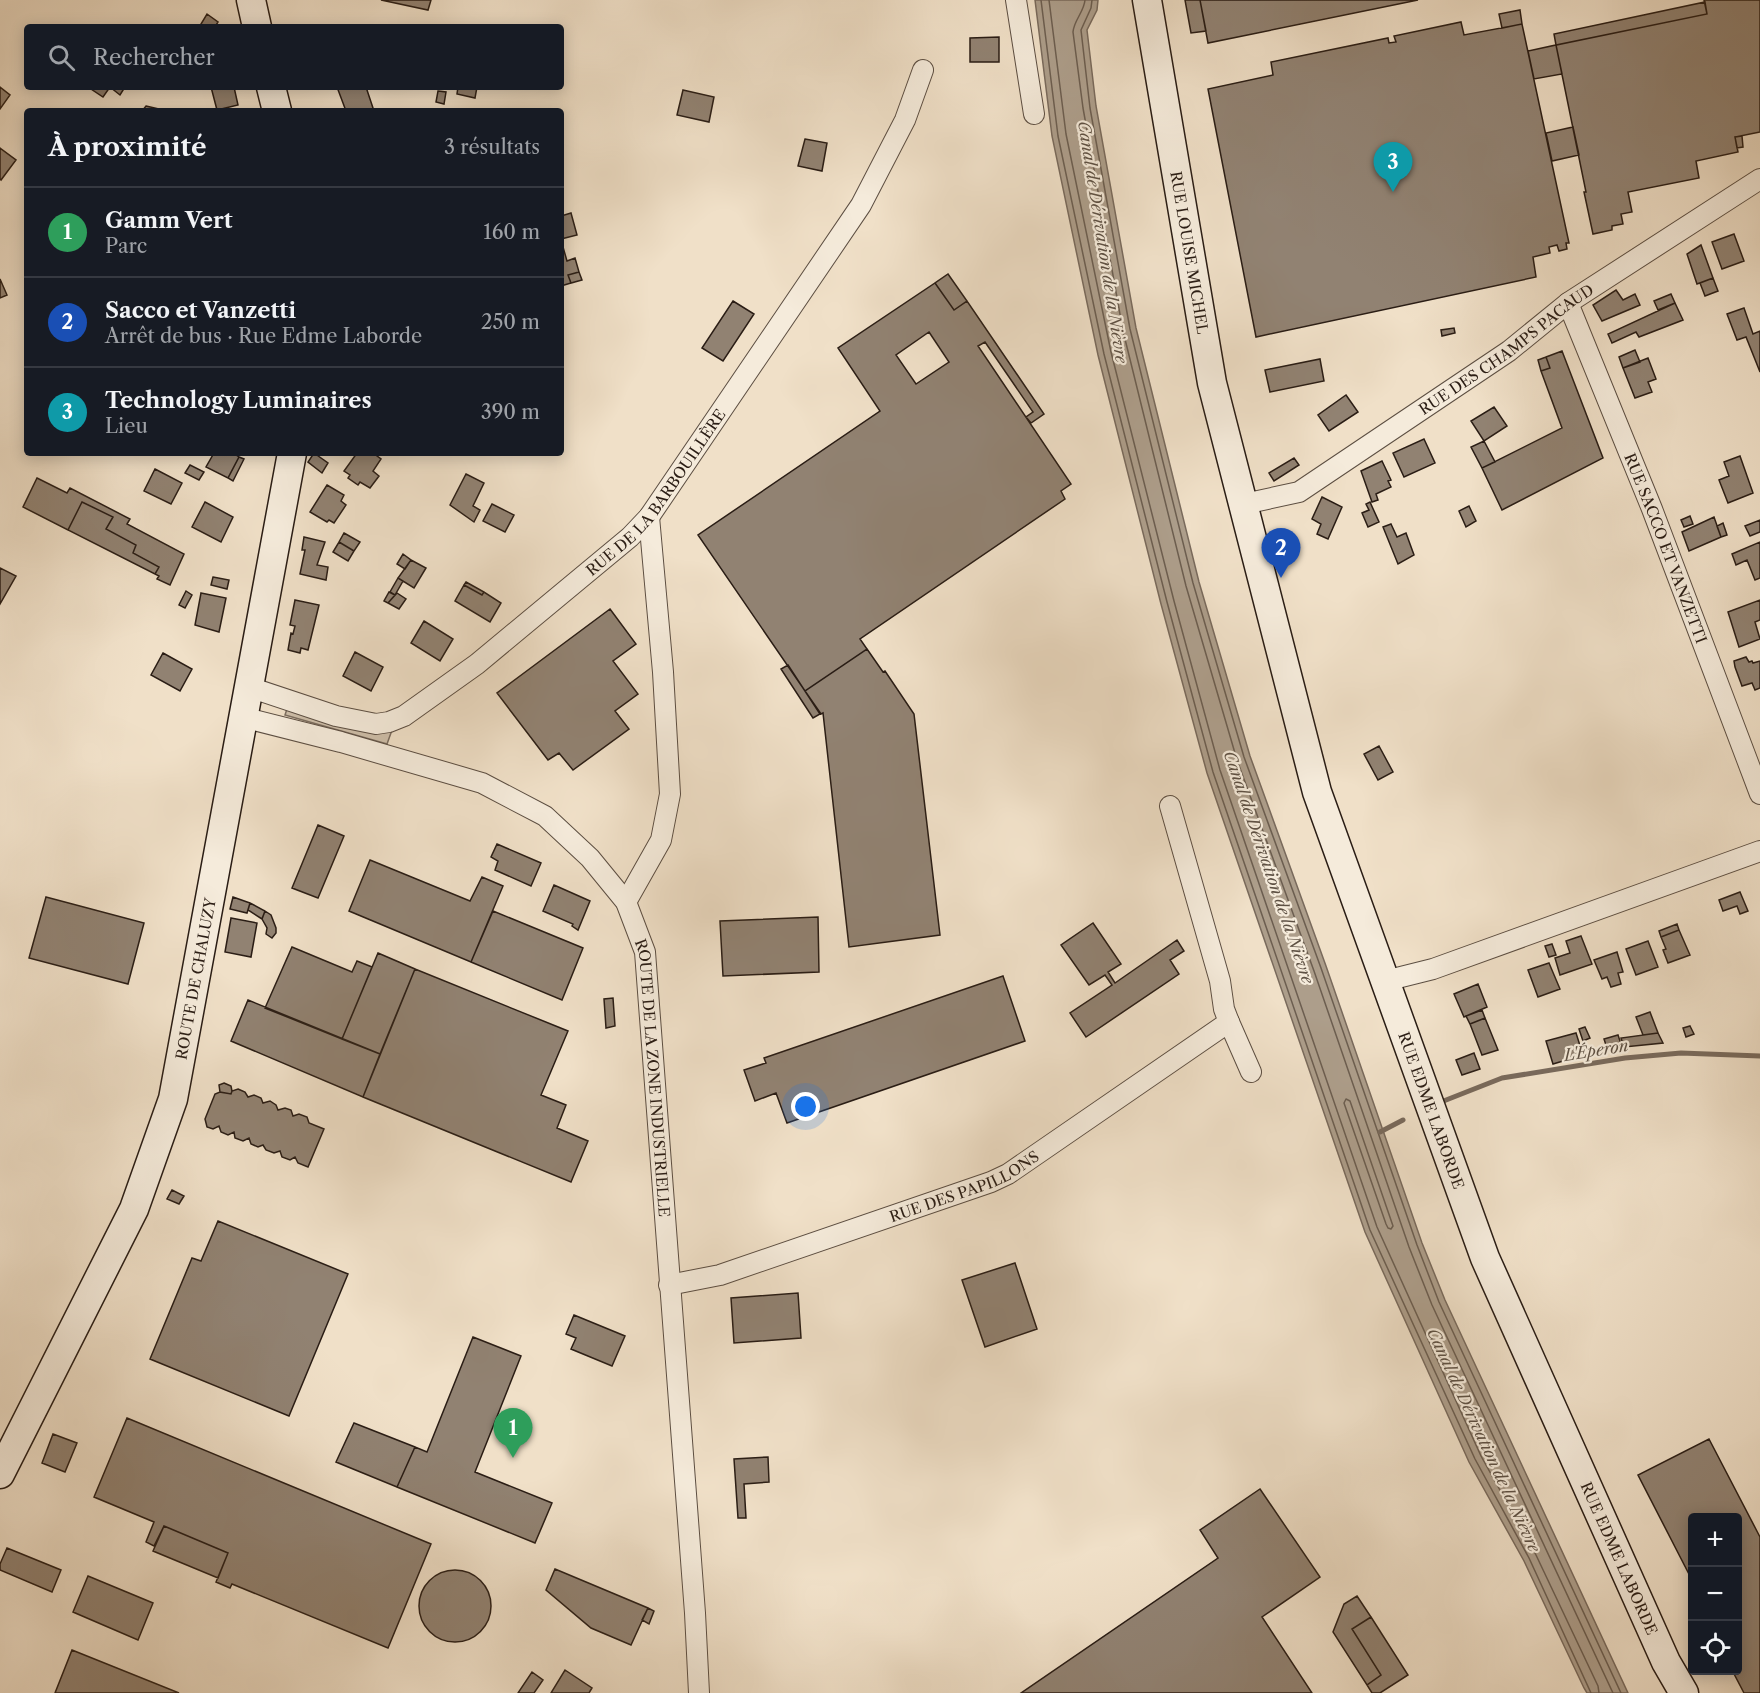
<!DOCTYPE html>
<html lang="fr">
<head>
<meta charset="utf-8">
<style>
  :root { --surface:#171b24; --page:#20242c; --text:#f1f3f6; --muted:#9ea1a6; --line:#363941; --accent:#c59692 }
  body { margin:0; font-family:"Libre Caslon Text",serif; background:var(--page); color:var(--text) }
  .controls { position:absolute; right:18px; bottom:18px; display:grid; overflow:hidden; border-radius:6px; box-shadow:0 3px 15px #0003 }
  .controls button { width:54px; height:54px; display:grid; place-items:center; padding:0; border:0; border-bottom:2px solid var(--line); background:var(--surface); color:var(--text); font:30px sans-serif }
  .you { position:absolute; left:806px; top:1107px; width:21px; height:21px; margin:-15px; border:4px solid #fff; border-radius:50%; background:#1a73e8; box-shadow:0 0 0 9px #1a73e833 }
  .badge { display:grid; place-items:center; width:39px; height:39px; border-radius:50%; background:var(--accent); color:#fff; font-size:20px; font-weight:700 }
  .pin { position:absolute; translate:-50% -50px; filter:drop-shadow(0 2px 3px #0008) }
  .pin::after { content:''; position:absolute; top:32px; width:21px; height:18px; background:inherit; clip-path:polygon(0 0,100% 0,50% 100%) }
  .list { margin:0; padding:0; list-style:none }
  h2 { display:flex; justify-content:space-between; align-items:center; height:78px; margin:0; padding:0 24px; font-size:26px }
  h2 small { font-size:20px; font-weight:400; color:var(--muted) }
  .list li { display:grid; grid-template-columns:39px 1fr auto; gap:18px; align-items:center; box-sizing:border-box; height:90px; padding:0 24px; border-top:2px solid var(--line) }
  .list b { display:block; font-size:22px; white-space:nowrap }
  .list p { margin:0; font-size:20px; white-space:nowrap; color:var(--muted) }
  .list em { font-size:20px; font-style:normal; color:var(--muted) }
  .icon { flex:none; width:33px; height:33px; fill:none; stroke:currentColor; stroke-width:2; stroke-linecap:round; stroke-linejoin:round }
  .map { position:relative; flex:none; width:1760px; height:1693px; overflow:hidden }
  .search { position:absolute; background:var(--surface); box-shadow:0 3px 15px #0003; left:24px; top:24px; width:540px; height:66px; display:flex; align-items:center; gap:15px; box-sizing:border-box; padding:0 21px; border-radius:6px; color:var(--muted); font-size:22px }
  .panel { position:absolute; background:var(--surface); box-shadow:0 3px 15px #0003; left:24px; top:108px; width:540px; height:348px; border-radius:6px }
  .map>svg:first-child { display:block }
</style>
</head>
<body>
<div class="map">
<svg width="1760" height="1693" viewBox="0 0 1760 1693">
  <rect width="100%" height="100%" fill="#f0e0c8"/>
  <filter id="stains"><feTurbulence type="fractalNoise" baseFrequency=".00333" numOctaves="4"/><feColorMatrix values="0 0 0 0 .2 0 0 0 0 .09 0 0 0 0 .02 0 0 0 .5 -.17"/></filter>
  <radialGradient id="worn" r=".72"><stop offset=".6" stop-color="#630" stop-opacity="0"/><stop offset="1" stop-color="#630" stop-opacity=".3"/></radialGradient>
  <!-- green -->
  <path fill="#cebfaa" stroke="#7c6e60" stroke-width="1.5" d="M288 706 392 730 387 744 285 715Z"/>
  <!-- water -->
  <path fill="#ad9e8b" stroke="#796a5c" stroke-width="1.5" d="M1035 0H1098L1097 10 1087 30 1096 106 1136 328 1199 582 1250 756 1326 966 1422 1243 1445 1300 1628 1693H1587L1584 1688 1524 1561 1469 1462 1365 1232 1207 773 1161 604 1098 355 1052 136Z"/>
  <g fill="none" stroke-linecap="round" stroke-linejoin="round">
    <!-- shore -->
    <path stroke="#6c5e50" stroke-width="1.5" d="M1041 0 1058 136 1104 354 1167 602 1213 772 1370 1230 1475 1459 1529 1558 1591 1693
      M1049 0 1066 134 1111 352 1174 601 1220 770 1377 1227 1481 1456 1536 1555 1598 1686 1599 1693
      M1085 0C1084 12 1074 20 1073 32L1083 108 1123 331 1186 586 1237 760 1314 971 1409 1247 1432 1305 1613 1693
      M1092 0 1091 8 1081 30 1090 108 1130 329 1193 583 1244 757 1321 968 1417 1245 1439 1302 1621 1693
      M1346 1099 1350 1101 1393 1226 1391 1229 1388 1228 1386 1224 1344 1103Z"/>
    <!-- stream -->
    <path stroke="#796a5c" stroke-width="5" d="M1441 1102 1502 1078 1625 1058 1681 1053 1760 1056
      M1380 1132 1403 1120"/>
  </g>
  <!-- building -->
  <path fill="#918272" stroke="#2a1d15" stroke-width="1.5" fill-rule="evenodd" d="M381 0H431L428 10Z
    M1185 0H1200L1206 31 1191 33Z
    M1200 0H1418L1208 43Z
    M1704 0H1760V132L1735 137 1738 152 1696 161 1699 178 1628 192 1632 212 1621 214 1623 224 1612 226V230L1593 234 1584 192H1586L1556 45 1707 14Z
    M1705 2 1707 14 1556 45 1554 34Z
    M1520 10 1522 24 1502 28 1499 14Z
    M207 14 218 22 215 27H206L201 24Z
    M1461 22 1464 35 1522 24 1569 243H1566L1567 249 1559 251 1557 245 1549 247 1550 253 1533 257 1536 277 1256 337 1208 89 1273 75 1271 62 1388 38 1389 43 1396 42 1394 36Z
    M999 37V62H970V38Z
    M1556 45 1562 74 1534 79 1528 51Z
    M0 87 10 95 0 109Z
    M88 87H110L103 97Z
    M110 87H125L120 95Z
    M211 87H234L238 105 217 110Z
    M337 87H366L374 111H346Z
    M458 87H477L475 98 457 94Z
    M683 90 714 97 709 122 677 115Z
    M438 91 446 92 444 104 436 102Z
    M146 106 159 109 158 111H142Z
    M1573 127 1579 155 1552 161 1546 133Z
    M1742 136 1743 147 1737 148 1735 137Z
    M805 139 827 143 822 171 798 166Z
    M0 148 16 160 1 180 0 179Z
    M571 213 577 235 561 239V216Z
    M1734 234 1744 261 1722 269 1712 242Z
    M561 240 567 261 575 258 579 272 568 275 571 283 561 286Z
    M1701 245 1713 278 1697 284 1687 254Z
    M579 272 582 280 571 283 568 275Z
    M948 274 967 301 954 310 935 283Z
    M1713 278 1718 291 1705 296 1700 283Z
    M0 279 7 295 0 298Z
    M935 283 954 310 967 301 1044 414 1031 423 1026 417 1033 412 985 342 978 346 1071 484 1061 491 1065 499 860 639 867 649 805 691 698 535 880 411 838 348ZM929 332 949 362 916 384 896 355Z
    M1616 290 1623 300 1635 294 1640 305 1602 321 1593 305Z
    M1671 294 1675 303 1658 310 1654 301Z
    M733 301 754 314 723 361 702 348Z
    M1675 303 1683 320 1639 337 1636 332 1612 343 1608 334Z
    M1744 308 1753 334 1760 331V372L1746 337 1737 340 1727 314Z
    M1454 328 1455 333 1442 336 1441 330Z
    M1635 350 1640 362 1623 368 1619 357Z
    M1562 351 1603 458 1502 510 1482 468 1562 428 1541 371 1550 368 1546 357Z
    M1546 357 1550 368 1541 371 1538 360Z
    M1648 358 1656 379 1648 382 1652 392 1635 398 1623 368Z
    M1320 359 1324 381 1270 392 1265 370Z
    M1346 395 1358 412 1329 431 1318 415Z
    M1494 407 1507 426 1484 441 1471 421Z
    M1424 439 1435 463 1404 477 1393 453Z
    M1484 441 1495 462 1482 468 1471 447Z
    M214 453H233L239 457 228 478 206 467Z
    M314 453 328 463 322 473 308 462Z
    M357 453H373L381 459 373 471 379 476 370 488 360 482 358 485 348 478 350 475 344 471Z
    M1740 456 1753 493 1728 503 1719 480 1729 476 1724 462Z
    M239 457 244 459 233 481 228 478Z
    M1294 458 1299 465 1274 481 1269 473Z
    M1382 461 1391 480 1388 481 1391 487 1376 494 1378 500 1372 502 1361 471Z
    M190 465 204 472 199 480 185 473Z
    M155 469 182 483 171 504 144 491Z
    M466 474 484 483 473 506 480 510 474 522 450 505Z
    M37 478 67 493 70 488 130 519 127 524 184 554 170 585 157 579 159 576 155 574 159 567 133 553 136 545 106 529 113 517 82 502 68 530 23 507Z
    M327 485 344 495 341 501 346 505 334 523 329 520 327 522 310 512Z
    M1322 497 1342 507 1328 539 1317 534 1321 524 1312 519Z
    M82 502 113 517 106 529 136 545 133 553 159 567 155 574 68 530Z
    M205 502 233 517 221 542 192 527Z
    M1370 502 1379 522 1368 527 1362 513 1369 510 1366 504Z
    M492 504 514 515 505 532 483 521Z
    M1469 506 1476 521 1466 527 1459 511Z
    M1690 516 1693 524 1684 527 1681 520Z
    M1714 517 1721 537 1689 551 1682 532Z
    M1760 520V532L1750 536 1745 526Z
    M1723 523 1727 535 1721 537 1717 526Z
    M1391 524 1397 537 1406 533 1414 555 1398 564 1383 527Z
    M344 533 360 542 354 551 339 542Z
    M304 537 325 542 317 565 328 567 326 580 300 574 305 550H302Z
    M339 542 354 551 348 561 333 552Z
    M1760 542V578L1755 580 1747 560 1736 565 1732 554Z
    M403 554 411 560 405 569 397 564Z
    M411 560 426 568 414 588 398 578Z
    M0 568 16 576 0 604Z
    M213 577 229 580 227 589 211 585Z
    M398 578 403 581 395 595 390 592Z
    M466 582 484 592 482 595 464 585Z
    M464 585 482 595 484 592 501 603 490 622 455 601Z
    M186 591 192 595 185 608 179 605Z
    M389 592 395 595 388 603 384 601Z
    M201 593 226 598 219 632 195 625Z
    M397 593 406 599 399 609 388 603Z
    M295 600 319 605 308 650 301 648 300 653 288 650 291 633 293 634 295 626 290 625Z
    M1760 600V620L1755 622 1760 639 1739 647 1728 612Z
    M610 609 636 644 613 661 638 694 615 711 629 729 573 770 559 753 548 760 497 693Z
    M424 621 453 639 440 661 411 643Z
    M867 649 883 672 885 671 914 714 940 935 849 947 823 713 821 714 805 691Z
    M355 652 383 667 371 691 343 676Z
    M163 653 192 669 180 691 151 675Z
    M1746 657 1749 662 1752 661 1753 663 1760 661V688L1755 690 1752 683 1742 686 1735 667 1734 661Z
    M788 665 820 714 813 718 781 669Z
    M1379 746 1393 772 1378 780 1364 754Z
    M318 825 344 836 318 898 292 888Z
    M497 844 541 863 531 886 495 870 498 861 491 857Z
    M370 860 470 901 482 877 503 886 471 962 349 911Z
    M554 885 590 901 578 930 572 926 573 924 543 911Z
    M1740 892 1748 911 1740 914 1737 906 1723 911 1719 900Z
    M46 897 144 923 128 984 29 958Z
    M233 897 250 903 247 913 230 909Z
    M250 903 265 911 262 919 248 910Z
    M265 911 271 915 276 928V933L272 938 266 934 267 928 262 919Z
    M493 911 583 948 562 1000 471 962Z
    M818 917 819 972 723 976 720 921Z
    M231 918 257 923 251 957 225 952Z
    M1093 923 1121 964 1108 972 1115 983 1177 940 1184 951 1170 960 1179 974 1086 1037 1070 1013 1112 985 1105 975 1089 985 1061 945Z
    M1677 924 1679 930 1661 937 1659 931Z
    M1679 930 1690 955 1668 963 1663 950 1666 949 1661 937Z
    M1581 936 1592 964 1560 975 1555 958 1570 953 1566 941Z
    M1648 941 1658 967 1636 975 1626 949Z
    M1552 944 1556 955 1549 957 1545 946Z
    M292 947 352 972 357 961 372 967 342 1039 265 1008Z
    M1617 952 1623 972 1618 973 1621 984 1611 987 1607 977 1602 979 1594 960Z
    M378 953 415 969 380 1054 342 1039Z
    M1549 963 1560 989 1538 997 1528 970Z
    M415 969 568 1031 541 1095 566 1105 557 1128 588 1141 571 1182 363 1097Z
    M1003 976 1025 1041 787 1123 776 1093 755 1101 744 1070 766 1063 764 1058Z
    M1478 984 1487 1007 1464 1017 1454 994Z
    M613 998 615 1026 606 1028 604 999Z
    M248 1000 380 1054 363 1097 231 1041Z
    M1482 1010 1485 1018 1470 1024 1466 1016Z
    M1650 1012 1658 1033 1643 1035 1636 1017Z
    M1485 1018 1498 1050 1482 1055 1470 1024Z
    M1690 1026 1694 1034 1686 1037 1683 1028Z
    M1585 1027 1590 1038 1583 1041 1579 1029Z
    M1576 1033 1583 1055 1553 1064 1546 1041Z
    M1658 1033 1663 1043 1624 1047 1621 1038Z
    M1618 1035 1621 1044 1607 1048 1604 1039Z
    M1474 1053 1480 1069 1462 1075 1456 1060Z
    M224 1083 231 1086 232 1091 231 1094 220 1092 219 1085Z
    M238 1089 245 1092 248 1097 254 1095 261 1098 263 1103 270 1101 276 1105 278 1110 285 1108 291 1110 293 1116 299 1114 307 1117 309 1123 324 1129 308 1167 298 1163 295 1157 290 1160 282 1157 280 1151 274 1153 266 1150 263 1145 258 1147 251 1144 249 1138 243 1141 235 1138 234 1132 228 1135 221 1132 219 1126 213 1129 207 1127 205 1119 215 1094 220 1092 231 1094 232 1091Z
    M172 1190 184 1196 179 1204 167 1199Z
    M218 1221 348 1274 289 1416 150 1359 192 1258 201 1261Z
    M1015 1263 1037 1329 985 1347 962 1280Z
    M798 1293 801 1338 734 1343 731 1298Z
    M574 1315 625 1336 612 1366 571 1349 576 1338 566 1334Z
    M473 1337 521 1356 475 1472 552 1503 535 1543 397 1487 415 1447 427 1452Z
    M127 1418 431 1544 388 1648 232 1584 230 1588 216 1582 228 1553 164 1526 154 1546 146 1542 154 1522 94 1497Z
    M354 1423 415 1447 397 1487 336 1462Z
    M53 1434 77 1443 65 1472 42 1463Z
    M1709 1439 1760 1537V1693H1744L1732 1670H1738V1518H1692V1580L1638 1475Z
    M768 1457 769 1482 744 1484 746 1518H738L734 1459Z
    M1260 1489 1320 1577 1262 1617 1312 1693H1021L1218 1558 1200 1530Z
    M164 1526 228 1553 218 1578 153 1551Z
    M7 1548 61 1570 52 1592 0 1570V1564Z
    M555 1569 648 1608 631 1645 591 1628 546 1590Z
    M419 1606a36 36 0 1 1 72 0a36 36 0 1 1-72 0Z
    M88 1576 153 1603 138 1640 73 1612Z
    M1357 1596 1371 1617 1352 1629 1381 1675 1367 1685 1333 1632 1344 1604Z
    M648 1608 654 1611 649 1624 642 1620Z
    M1371 1617 1408 1675 1380 1693H1372L1367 1685 1381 1675 1352 1629Z
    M72 1650 179 1693H55Z
    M565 1670 592 1688 589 1693H551Z
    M532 1672 543 1680 534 1693H518Z"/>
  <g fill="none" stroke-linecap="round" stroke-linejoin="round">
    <!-- street casing -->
    <g stroke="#5c4e42" stroke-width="22">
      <g id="street">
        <path d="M1016 0 1034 114"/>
        <path id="s1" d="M1568 303 1652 509 1760 794"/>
        <path id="s2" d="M1244 504 1299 492 1509 351 1568 303 1760 179"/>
        <path id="s3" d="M249 687 336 716 376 724 389 722 404 716 477 664 630 537 649 517 861 205 905 120 923 70"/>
        <path id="s4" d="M242 717 341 742 482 783 545 816 590 858 626 902 645 952 695 1613 699 1693"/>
        <path d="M1170 806 1220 981 1224 1009 1229 1022 1251 1072"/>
        <path d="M626 902 661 840 670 794 663 672 649 517"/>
        <path d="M1385 981 1433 969 1760 851"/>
        <path id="s5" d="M669 1285 720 1275 991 1182 1008 1174 1229 1022"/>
      </g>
    </g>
    <!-- secondary casing -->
    <g stroke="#2a1d15" stroke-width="31">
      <g id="secondary">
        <path d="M251 0 257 27"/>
        <path id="s6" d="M1147 0 1212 383 1317 792 1485 1258 1666 1662 1684 1693"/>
        <path d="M271 87 277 111"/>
        <path id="s7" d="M0 1474 134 1209 173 1099 292 453"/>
      </g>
    </g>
    <!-- street -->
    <use href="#street" stroke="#f5ebdb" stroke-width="20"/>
    <!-- secondary -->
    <use href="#secondary" stroke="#f5ebdb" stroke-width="28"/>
  </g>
  <g text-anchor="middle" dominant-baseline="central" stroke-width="4.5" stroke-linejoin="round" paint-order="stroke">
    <!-- street labels -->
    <g font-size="15" fill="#2a1d15" stroke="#f5ebdb">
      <text stroke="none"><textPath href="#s6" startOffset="256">RUE LOUISE MICHEL</textPath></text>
      <text stroke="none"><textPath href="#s2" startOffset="308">RUE DES CHAMPS PACAUD</textPath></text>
      <text stroke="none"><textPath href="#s3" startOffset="501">RUE DE LA BARBOUILLÈRE</textPath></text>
      <text stroke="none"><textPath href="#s1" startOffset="264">RUE SACCO ET VANZETTI</textPath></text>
      <text stroke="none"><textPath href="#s7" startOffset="536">ROUTE DE CHALUZY</textPath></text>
      <text stroke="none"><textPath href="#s4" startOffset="618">ROUTE DE LA ZONE INDUSTRIELLE</textPath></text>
      <text stroke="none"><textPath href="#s6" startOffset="1149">RUE EDME LABORDE</textPath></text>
      <text stroke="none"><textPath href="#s5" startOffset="312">RUE DES PAPILLONS</textPath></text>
      <text stroke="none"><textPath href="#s6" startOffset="1635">RUE EDME LABORDE</textPath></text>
    </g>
    <!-- water labels -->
    <g font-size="16" font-style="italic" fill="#5e5144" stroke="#f5ebdb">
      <text transform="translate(1103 242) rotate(81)">Canal de Dérivation de la Nièvre</text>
      <text transform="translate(1269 867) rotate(71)">Canal de Dérivation de la Nièvre</text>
      <text transform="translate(1596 1050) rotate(-9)">L'Éperon</text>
      <text transform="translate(1484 1440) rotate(65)">Canal de Dérivation de la Nièvre</text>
    </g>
  </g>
  <rect width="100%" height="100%" filter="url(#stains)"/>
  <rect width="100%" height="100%" fill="url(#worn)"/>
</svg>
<div class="controls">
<button>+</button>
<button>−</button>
<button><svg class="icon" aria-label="locate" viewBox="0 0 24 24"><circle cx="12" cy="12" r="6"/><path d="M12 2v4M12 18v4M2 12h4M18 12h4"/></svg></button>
</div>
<div class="you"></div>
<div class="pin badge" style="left:513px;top:1458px;background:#2e9e5b">1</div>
<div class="pin badge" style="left:1281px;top:578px;background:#1a4fb4">2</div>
<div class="pin badge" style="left:1393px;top:192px;background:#0f9aa8">3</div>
<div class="search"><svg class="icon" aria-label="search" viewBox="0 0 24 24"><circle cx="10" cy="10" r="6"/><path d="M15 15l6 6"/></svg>Rechercher</div>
<section class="panel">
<h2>À proximité<small>3 résultats</small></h2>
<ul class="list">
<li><span class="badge" style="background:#2e9e5b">1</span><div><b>Gamm Vert</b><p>Parc</p></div><em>160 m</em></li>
<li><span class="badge" style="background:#1a4fb4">2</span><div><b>Sacco et Vanzetti</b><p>Arrêt de bus · Rue Edme Laborde</p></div><em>250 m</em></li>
<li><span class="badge" style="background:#0f9aa8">3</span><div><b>Technology Luminaires</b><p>Lieu</p></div><em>390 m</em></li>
</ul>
</section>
</div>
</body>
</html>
